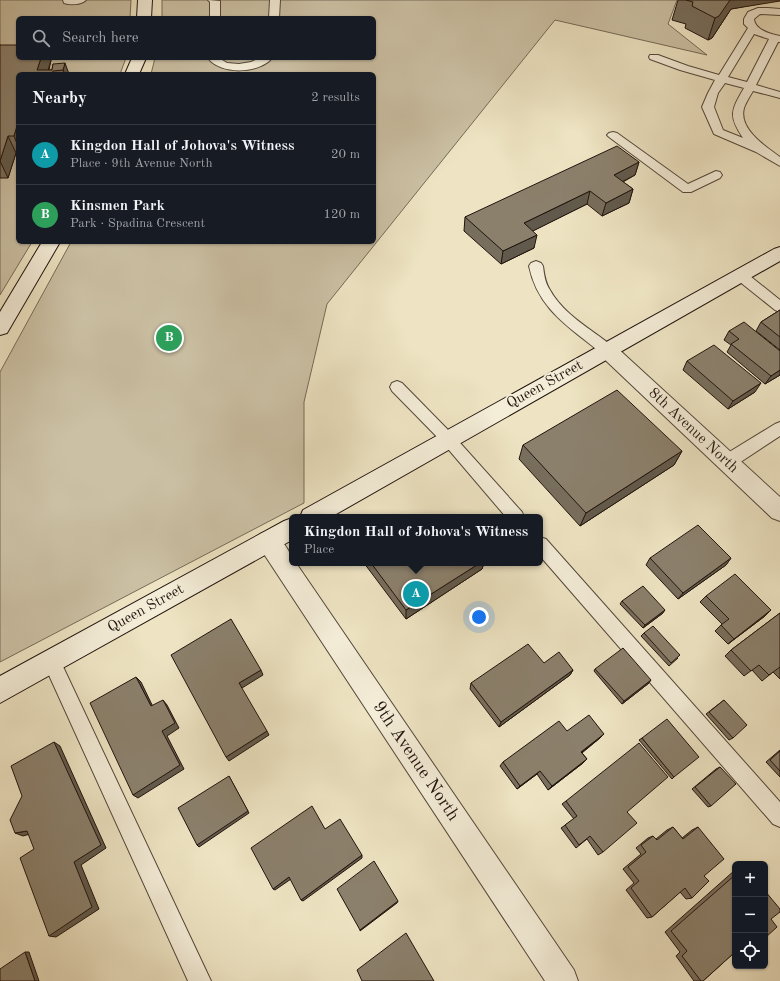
<!DOCTYPE html>
<html lang="en">
<head>
<meta charset="utf-8">
<style>
  :root { --surface:#171b24; --page:#242831; --text:#f1f3f6; --muted:#9ea1a6; --line:#363941; --accent:#2563eb }
  body { margin:0; font-family:"Old Standard TT",serif; background:var(--page); color:var(--text) }
  .controls { position:absolute; right:12px; bottom:12px; display:grid; overflow:hidden; border-radius:6px; box-shadow:0 1px 3px #0004 }
  .controls button { width:36px; height:36px; display:grid; place-items:center; padding:0; border:0; border-bottom:1px solid var(--line); background:var(--surface); color:var(--text); font:20px sans-serif }
  .you { position:absolute; left:479px; top:617px; width:14px; height:14px; margin:-10px; border:3px solid #fff; border-radius:50%; background:#1a73e8; box-shadow:0 0 0 6px #1a73e833 }
  .badge { display:grid; place-items:center; width:26px; height:26px; border-radius:50%; background:var(--accent); color:#fff; font-size:13px; font-weight:700 }
  .pin { position:absolute; translate:-50% -50%; border:2px solid #fff; box-shadow:0 1px 4px #0006 }
  .popup { position:absolute; left:289px; top:514px; width:254px; height:52px; box-sizing:border-box; display:grid; place-content:center; border-radius:6px; background:var(--surface); filter:drop-shadow(0 1px 3px #0005); font-size:13px; white-space:nowrap; color:var(--muted) }
  .popup b { font-size:15px; color:var(--text) }
  .popup::after { content:''; position:absolute; left:50%; top:100%; margin-left:-8px; border:8px solid transparent; border-top-color:var(--surface) }
  .list { margin:0; padding:0; list-style:none }
  h2 { display:flex; justify-content:space-between; align-items:center; height:52px; margin:0; padding:0 16px; font-size:17px }
  h2 small { font-size:13px; font-weight:400; color:var(--muted) }
  .list li { display:grid; grid-template-columns:26px 1fr auto; gap:12px; align-items:center; box-sizing:border-box; height:60px; padding:0 16px; border-top:1px solid var(--line) }
  .list b { display:block; font-size:15px; white-space:nowrap }
  .list p { margin:0; font-size:13px; white-space:nowrap; color:var(--muted) }
  .list em { font-size:13px; font-style:normal; color:var(--muted) }
  .icon { flex:none; width:22px; height:22px; fill:none; stroke:currentColor; stroke-width:2; stroke-linecap:round; stroke-linejoin:round }
  .map { position:relative; flex:none; width:780px; height:981px; overflow:hidden }
  .search { position:absolute; background:var(--surface); box-shadow:0 1px 3px #0004; left:16px; top:16px; width:360px; height:44px; display:flex; align-items:center; gap:10px; box-sizing:border-box; padding:0 14px; border-radius:6px; color:var(--muted); font-size:15px }
  .panel { position:absolute; background:var(--surface); box-shadow:0 1px 3px #0004; left:16px; top:72px; width:360px; height:172px; border-radius:6px }
  .map>svg:first-child { display:block }
</style>
</head>
<body>
<div class="map">
<svg width="780" height="981" viewBox="0 0 780 981">
  <rect width="100%" height="100%" fill="#eee4c3"/>
  <filter id="stains"><feTurbulence type="fractalNoise" baseFrequency=".005" numOctaves="4"/><feColorMatrix values="0 0 0 0 .2 0 0 0 0 .09 0 0 0 0 .02 0 0 0 .5 -.17"/></filter>
  <radialGradient id="worn" r=".72"><stop offset=".6" stop-color="#630" stop-opacity="0"/><stop offset="1" stop-color="#630" stop-opacity=".3"/></radialGradient>
  <!-- green -->
  <path fill="#cbc0a4" stroke="#766a58" d="M0 0H131L130 18H18V58H126L120 74H18V242H32L0 295Z
    M162 0H677L668 24 707 55 555 20 327 304 304 402V503L0 662V372L71 242H374V74H151L155 58H374V18H162Z"/>
  <g fill="none" stroke-linecap="round" stroke-linejoin="round">
    <!-- lane casing -->
    <g stroke="#54473a" stroke-width="2">
      <path id="lane" d="M63 0H86C81 5 70 5 64 3Z
        M208 0 220 1V18H210V2Z
        M270 0H280L279 18H269Z
        M758 8H768L780 9V15L760 14 754 19C755 30 770 34 780 36V42H778L756 85 780 92V98L753 91C750 96 746 102 744 108 738 129 766 147 780 157V166L756 152 714 134 702 107 708 93 715 80 680 70 650 59 649 57 650 55H658L688 66 719 75 748 28 744 24V19L748 12ZM754 34 769 39 747 82 728 77ZM725 83 744 88C731 111 728 115 743 138L723 130 714 107 718 93Z
        M208 58H219L227 63 239 64 251 62 260 58H272C259 74 220 75 208 58Z
        M613 132 617 133 688 184 716 171 720 172 722 175 720 178 691 192H683L609 137 607 135 609 133Z
        M536 261 541 263 543 266C544 274 545 283 550 290 563 314 591 329 612 346L614 350 612 354 607 355 602 354C570 327 538 310 529 266L531 263Z
        M740 270 745 272 780 300V312L775 310 735 278 733 275 735 272Z
        M397 381 402 383 453 435 522 512 524 517H506L443 443 392 391 390 387 392 383Z
        M780 422V436L733 467 727 468 721 467 719 462 721 457 775 424Z
        M540 537 546 539 780 802V827L773 824 540 556Z
        M52 653 58 656 211 981H188L43 662 46 656Z"/>
    </g>
    <!-- street casing -->
    <g stroke="#54473a" stroke-width="2">
      <path id="street" d="M607 343 614 345 780 497V521L772 518 600 355 597 350 600 345Z
        M268 531C279 535 292 551 292 563H296L574 970 578 981H545L260 548 257 541 260 534Z"/>
    </g>
    <!-- secondary casing -->
    <g stroke="#20130d" stroke-width="2">
      <path id="secondary" d="M138 0H152L151 18H137Z
        M132 58H146L139 74H125Z
        M42 242H60L7 333 0 335V312Z
        M780 247V261L331 517H300L303 510 774 249Z
        M292 518V540L0 703V676L284 521Z"/>
    </g>
    <!-- lane -->
    <use href="#lane" fill="#f4edd8" fill-rule="evenodd"/>
    <!-- street -->
    <use href="#street" fill="#f4edd8" fill-rule="evenodd"/>
    <!-- secondary -->
    <use href="#secondary" fill="#f4edd8" fill-rule="evenodd"/>
  </g>
  <!-- wall -->
  <path fill="#786e5d" stroke="#20130d" d="M678 0H780L731 9 712 38 708 40 685 28 686 24 672 20Z
    M0 45 51 60 49 70H52L53 64 69 74H18V153H16L8 178H0Z
    M639 162 635 175 623 182 633 189 629 203 602 216 587 204 532 231 534 248 501 264 464 231 465 217Z
    M780 310V350L756 331 761 322Z
    M729 331 780 351V375L765 384 727 352 731 345 724 340Z
    M687 361 755 392 728 409 683 370Z
    M523 445 682 451 674 465 580 526 519 459Z
    M650 558H731L726 565 678 599 646 565Z
    M364 563H484L482 569 406 619Z
    M706 596 765 616 728 644 715 631 722 624 700 602Z
    M622 601 663 613 643 628 620 604Z
    M780 613V679L773 672 762 681 752 670 744 676 725 656 731 650Z
    M644 633 678 658 669 666 641 636Z
    M595 669 649 683 622 704 594 671Z
    M573 670 570 675 499 727 470 689 471 683Z
    M724 700 733 738 729 740 706 714Z
    M567 731 600 738 582 753 587 759 583 763 548 790 537 774 517 789 500 766 503 762Z
    M642 738 674 777 672 779 639 740Z
    M780 750V777L766 762Z
    M720 767 711 806 708 807 692 789 716 769Z
    M566 801 627 812 603 852 598 855 587 839 576 848 561 828 574 819 562 804Z
    M673 827 682 838 692 830 698 827 704 876 692 898 686 899 680 892 652 917 647 918 626 890 634 883 623 869 641 854 636 848 648 838 653 836 656 839 667 830Z
    M735 870V952L703 981H694L676 956 680 952 665 932Z"/>
  <!-- shaded-wall -->
  <path fill="#615a4c" stroke="#20130d" d="M730 0H780V1L731 9 712 38 708 40 715 18Z
    M41 58H51V60L47 74 37 70Z
    M65 63 69 74H65L63 70Z
    M17 126 18 129V146L14 136Z
    M8 136 16 153 8 178 0 161Z
    M639 162 635 175 610 188 614 175Z
    M633 189 629 203 602 216 606 203Z
    M590 191 587 204 521 237 524 223Z
    M537 235 534 248 501 264 503 251Z
    M780 370V375L765 384 771 376Z
    M761 383 755 392 728 409 733 401Z
    M682 451 674 465 580 526 586 513Z
    M731 558 726 565 678 599 683 593Z
    M480 563H484L482 569 406 619V610Z
    M665 610 663 613 643 628 645 625Z
    M771 610 765 616 728 644 734 639Z
    M261 670 263 675 242 688 239 683Z
    M573 670 570 675 499 727 501 722Z
    M136 677 141 682 155 711 151 706Z
    M651 680 649 683 622 704 624 701Z
    M163 700 167 705 179 728 167 736 184 769 138 798 133 795 162 731Z
    M267 731 269 735 229 761 226 757Z
    M604 734 600 738 577 756 581 752Z
    M54 742 60 746 106 848 81 865 99 909 56 937 49 936Z
    M587 759 583 763 548 790 552 786Z
    M540 771 537 774 517 789 520 786Z
    M229 776 249 813 199 847 197 845Z
    M27 831 34 833 23 836 15 833Z
    M362 855V858L303 901 301 900Z
    M289 877 291 879 275 890 273 889Z
    M398 901 397 903 360 931V930Z
    M25 952H29L39 981H35Z"/>
  <!-- building -->
  <path fill="#8b806c" stroke="#20130d" d="M686 0H730L719 16 715 18 692 6 693 2Z
    M0 45H18V58H41L37 70H52L53 64 65 63 63 70 53 71 52 74H18V126H17L14 136H8L0 161Z
    M617 146 639 162 614 175 633 189 606 203 590 191 524 223 537 235 503 251 465 217Z
    M780 310V337L761 322Z
    M744 322 780 351V370L771 376 731 344 739 339 729 331Z
    M714 345 761 383 733 401 687 361Z
    M617 390 682 451 586 513 523 445Z
    M698 525 731 558 683 593 650 558Z
    M371 563H480L406 610Z
    M735 574 771 610 734 639 721 625 729 619 706 596Z
    M643 586 665 610 645 625 622 601Z
    M780 613V667L769 675 759 665 751 671 731 650Z
    M231 619 261 670 239 683 267 731 226 757 171 655Z
    M653 626 680 655 671 663 644 633Z
    M528 644 544 663 559 652 573 670 501 722 471 683Z
    M623 648 651 680 624 701 595 669Z
    M136 677 151 706 163 700 175 723 162 731 180 765 133 795 90 703Z
    M724 700 747 725 733 738 709 712Z
    M589 715 604 734 581 752 587 759 552 786 540 771 520 786 503 762 559 721 567 731Z
    M667 719 699 757 674 777 642 738Z
    M54 742 101 845 74 862 92 907 49 936 20 858 34 849 27 831 15 833 10 820 22 796 11 766Z
    M639 743 668 777 627 812 637 823 603 852 590 836 579 845 565 825 577 816 566 801Z
    M780 751V771L770 760Z
    M720 767 736 784 711 806 695 787Z
    M229 776 248 811 197 845 178 808Z
    M312 806 325 829 340 819 362 855 301 900 289 877 273 889 251 848Z
    M673 827 683 839 698 827 724 859 704 876 709 881 692 898 685 888 652 917 631 888 639 881 628 867 646 852 641 845 653 836 657 840Z
    M374 861 398 901 360 930 337 889Z
    M735 875V952L703 981H701L682 956 687 951 671 931Z
    M765 891 780 909V912L771 919 777 927 765 938Z
    M406 933 434 981H362L357 970Z
    M25 952 35 981H0V969Z"/>
  <g text-anchor="middle" dominant-baseline="central" stroke-width="4" stroke-linejoin="round" paint-order="stroke">
    <!-- street labels -->
    <g font-size="15" fill="#20130d" stroke="#f4edd8">
      <text transform="translate(545 385) rotate(-29)">Queen Street</text>
      <text transform="translate(693 431) rotate(43)">8th Avenue North</text>
      <text transform="translate(146 609) rotate(-29)">Queen Street</text>
    </g>
    <!-- near-street labels -->
    <g font-size="18" fill="#20130d" stroke="#f4edd8">
      <text transform="translate(416 761) rotate(56)">9th Avenue North</text>
    </g>
  </g>
  <rect width="100%" height="100%" filter="url(#stains)"/>
  <rect width="100%" height="100%" fill="url(#worn)"/>
</svg>
<div class="controls">
<button>+</button>
<button>−</button>
<button><svg class="icon" aria-label="locate" viewBox="0 0 24 24"><circle cx="12" cy="12" r="6"/><path d="M12 2v4M12 18v4M2 12h4M18 12h4"/></svg></button>
</div>
<div class="you"></div>
<div class="pin badge" style="left:416px;top:594px;background:#0f9aa8">A</div>
<div class="popup"><b>Kingdon Hall of Johova's Witness</b>Place</div>
<div class="pin badge" style="left:169px;top:338px;background:#2e9e5b">B</div>
<div class="search"><svg class="icon" aria-label="search" viewBox="0 0 24 24"><circle cx="10" cy="10" r="6"/><path d="M15 15l6 6"/></svg>Search here</div>
<section class="panel">
<h2>Nearby<small>2 results</small></h2>
<ul class="list">
<li><span class="badge" style="background:#0f9aa8">A</span><div><b>Kingdon Hall of Johova's Witness</b><p>Place · 9th Avenue North</p></div><em>20 m</em></li>
<li><span class="badge" style="background:#2e9e5b">B</span><div><b>Kinsmen Park</b><p>Park · Spadina Crescent</p></div><em>120 m</em></li>
</ul>
</section>
</div>
</body>
</html>
